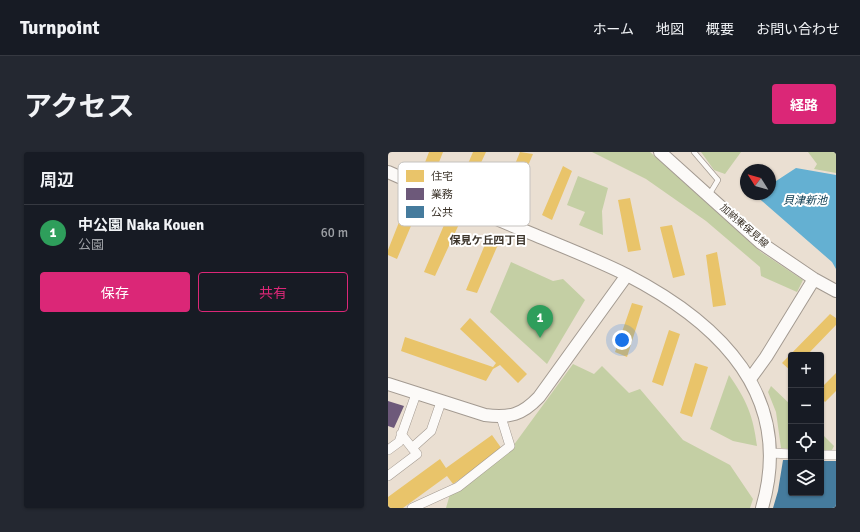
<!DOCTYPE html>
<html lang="ja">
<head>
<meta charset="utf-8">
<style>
  :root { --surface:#171b24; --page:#242831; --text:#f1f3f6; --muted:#9ea1a6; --line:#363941; --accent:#db2777 }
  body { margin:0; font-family:Signika,"Noto Sans JP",sans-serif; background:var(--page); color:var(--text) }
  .controls { position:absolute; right:12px; bottom:12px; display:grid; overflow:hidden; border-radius:4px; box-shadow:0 1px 3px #0004 }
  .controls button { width:36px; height:36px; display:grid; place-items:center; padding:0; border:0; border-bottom:1px solid var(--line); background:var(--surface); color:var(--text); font:20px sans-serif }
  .compass { position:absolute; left:352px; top:12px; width:36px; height:36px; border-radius:50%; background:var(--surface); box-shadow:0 1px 3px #0004; rotate:307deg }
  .you { position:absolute; left:234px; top:188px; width:14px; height:14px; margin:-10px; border:3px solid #fff; border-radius:50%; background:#1a73e8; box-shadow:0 0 0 6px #1a73e833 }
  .badge { display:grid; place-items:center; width:26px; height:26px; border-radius:50%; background:var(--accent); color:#fff; font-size:13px; font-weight:700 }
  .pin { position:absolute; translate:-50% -33px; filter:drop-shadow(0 1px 2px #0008) }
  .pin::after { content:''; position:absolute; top:21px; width:14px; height:12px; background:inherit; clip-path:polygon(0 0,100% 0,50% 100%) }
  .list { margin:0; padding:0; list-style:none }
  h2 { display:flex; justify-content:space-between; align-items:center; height:52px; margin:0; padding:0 16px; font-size:17px }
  h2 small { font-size:13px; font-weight:400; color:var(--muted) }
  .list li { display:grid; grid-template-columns:26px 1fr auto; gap:12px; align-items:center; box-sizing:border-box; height:56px; padding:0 16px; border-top:1px solid var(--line) }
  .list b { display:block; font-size:15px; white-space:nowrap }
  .list p { margin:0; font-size:13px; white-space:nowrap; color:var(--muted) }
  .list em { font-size:13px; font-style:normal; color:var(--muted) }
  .actions { display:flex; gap:8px; padding:12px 16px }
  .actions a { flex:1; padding:9px 0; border:1px solid var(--accent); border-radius:4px; text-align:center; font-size:14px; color:var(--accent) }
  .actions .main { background:var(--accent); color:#fff }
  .icon { flex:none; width:22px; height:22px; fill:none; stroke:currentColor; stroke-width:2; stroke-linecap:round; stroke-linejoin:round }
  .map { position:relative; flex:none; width:448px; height:356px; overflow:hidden; border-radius:4px }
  header { display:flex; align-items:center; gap:24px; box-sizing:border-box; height:56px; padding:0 20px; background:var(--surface); border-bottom:1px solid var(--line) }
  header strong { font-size:19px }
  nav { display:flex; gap:22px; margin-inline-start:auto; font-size:14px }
  .intro { display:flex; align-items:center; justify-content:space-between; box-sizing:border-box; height:96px; padding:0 24px }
  h1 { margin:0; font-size:28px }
  .button { padding:10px 18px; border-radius:4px; background:var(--accent); color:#fff; font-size:14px; font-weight:700 }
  main { display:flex; gap:24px; padding:0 24px }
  aside { flex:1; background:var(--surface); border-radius:4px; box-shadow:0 1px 3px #0004 }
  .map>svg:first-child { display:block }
</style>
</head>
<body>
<header>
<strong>Turnpoint</strong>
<nav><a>ホーム</a><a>地図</a><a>概要</a><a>お問い合わせ</a></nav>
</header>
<div class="intro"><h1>アクセス</h1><a class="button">経路</a></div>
<main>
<aside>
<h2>周辺<small></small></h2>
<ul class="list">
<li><span class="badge" style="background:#2e9e5b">1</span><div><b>中公園 Naka Kouen</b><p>公園</p></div><em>60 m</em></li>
</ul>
<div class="actions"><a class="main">保存</a><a>共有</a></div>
</aside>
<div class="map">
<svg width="448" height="356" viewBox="0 0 448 356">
  <rect width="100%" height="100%" fill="#eadfd2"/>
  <!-- green -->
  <path fill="#c4cfa4" d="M204 0H262L373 100 415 128 409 140 373 124 372 115 318 69 258 27Z
    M313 0H353L337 22 326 18Z
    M420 0H448V21L426 17 429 12Z
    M190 24 220 36 214 59 215 83 191 73 197 60 179 53Z
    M123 110 165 129 175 127 197 148 159 212 102 160Z
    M185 212 206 222 214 214 241 241 252 237 295 288 342 313 365 347 362 356H58L62 342 125 294Z
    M341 223C359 249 365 263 369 294L345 289 322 277Z
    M383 234 403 253V297L393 296 388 260 380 240Z
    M433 281 446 294 444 298H433Z"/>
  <!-- water -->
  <path fill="#64b0d2" d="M408 16 448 23V117L444 110 367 43 382 42V31H385Z"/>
  <!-- homes -->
  <path fill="#e9c46a" d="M41 0H55L48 18 36 13Z
    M85 0H98L83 32 73 28Z
    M132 0 145 2 124 51 113 46Z
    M175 14 184 19 164 68 154 63Z
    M242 46 253 98 240 100 230 48Z
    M19 50 31 55 9 107 0 103V98Z
    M59 66 72 70 47 124 36 120Z
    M284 73 297 123 285 126 272 75Z
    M101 83 112 88 89 141 78 138Z
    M329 100 338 153 325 155 318 103Z
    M244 151 255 154 239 205 227 200Z
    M442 162 448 166V173L419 203H403V219L394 211Z
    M82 166 139 222 130 231 112 213 105 217 98 229 13 199 17 185 105 215 108 211 72 177Z
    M281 178 292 182 275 234 264 230Z
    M307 211 320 215 304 265 292 261Z
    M448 221V239L437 250 433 246V236Z
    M104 283 114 297 65 332 59 324 15 356H0V345L52 307 58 316Z"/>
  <!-- offices -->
  <path fill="#6d597a" d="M0 249 16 254 6 276 0 274Z"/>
  <!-- public -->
  <path fill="#457b9d" d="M395 308H403V341H433V309H448V356H385L390 339Z"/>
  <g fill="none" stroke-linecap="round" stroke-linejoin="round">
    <!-- lane casing -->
    <g stroke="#a39a91" stroke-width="6">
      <path id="lane" d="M306 0 330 28 321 43"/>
    </g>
    <!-- street casing -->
    <g stroke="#a39a91" stroke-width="10">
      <path id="street" d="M24 296 43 279 53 250
        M0 298 11 290 28 242
        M383 301 403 302
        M433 303H448
        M0 324 29 302 13 282
        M24 356 70 335 122 294 113 265"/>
    </g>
    <!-- secondary casing -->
    <g stroke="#a39a91" stroke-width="14">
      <path id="secondary" d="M272 0 373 91 426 127 448 139
        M0 20C49 42 98 63 147 83 178 96 209 108 239 123 332 171 407 244 374 356
        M362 227 378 205 426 127
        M0 232 97 263C122 266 134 263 151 245L239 123"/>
    </g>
    <!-- lane -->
    <use href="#lane" stroke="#fcfaf8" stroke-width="4.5"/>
    <!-- street -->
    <use href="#street" stroke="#fcfaf8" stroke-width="9"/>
    <!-- secondary -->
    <use href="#secondary" stroke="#fcfaf8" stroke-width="12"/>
  </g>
  <g text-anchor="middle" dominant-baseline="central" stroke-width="4" stroke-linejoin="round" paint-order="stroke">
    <!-- street labels -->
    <g font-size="10" fill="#3d352b" stroke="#fff">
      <text transform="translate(356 74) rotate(41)">加納東保見線</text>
    </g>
    <!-- water labels -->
    <g font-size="11" font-style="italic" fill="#04344a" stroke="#fff">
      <text x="417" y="48">貝津新池</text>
    </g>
    <!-- neighbourhood labels -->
    <g font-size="11" font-weight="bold" fill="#3d352b" stroke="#fff">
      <text x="100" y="88">保見ケ丘四丁目</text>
    </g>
  </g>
  <!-- legend -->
  <rect x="10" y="10" width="132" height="64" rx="6" fill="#fff" stroke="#c5c2bf" stroke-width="1"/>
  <rect x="18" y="18" width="18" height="12" fill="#e9c46a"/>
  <rect x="18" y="36" width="18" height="12" fill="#6d597a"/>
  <rect x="18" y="54" width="18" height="12" fill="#457b9d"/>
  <g font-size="11" fill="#3d352b">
    <text x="43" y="28">住宅</text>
    <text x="43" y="46">業務</text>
    <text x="43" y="64">公共</text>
  </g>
</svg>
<div class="controls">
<button>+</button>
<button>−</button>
<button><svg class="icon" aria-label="locate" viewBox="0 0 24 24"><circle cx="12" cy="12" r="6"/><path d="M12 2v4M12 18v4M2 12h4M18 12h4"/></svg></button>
<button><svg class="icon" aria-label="layers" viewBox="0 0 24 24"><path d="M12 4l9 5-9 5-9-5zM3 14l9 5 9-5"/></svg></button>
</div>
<svg class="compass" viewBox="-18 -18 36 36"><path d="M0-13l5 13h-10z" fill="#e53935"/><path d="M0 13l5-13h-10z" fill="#9ea1a6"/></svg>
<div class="you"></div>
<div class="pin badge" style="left:152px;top:186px;background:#2e9e5b">1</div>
</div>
</main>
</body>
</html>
